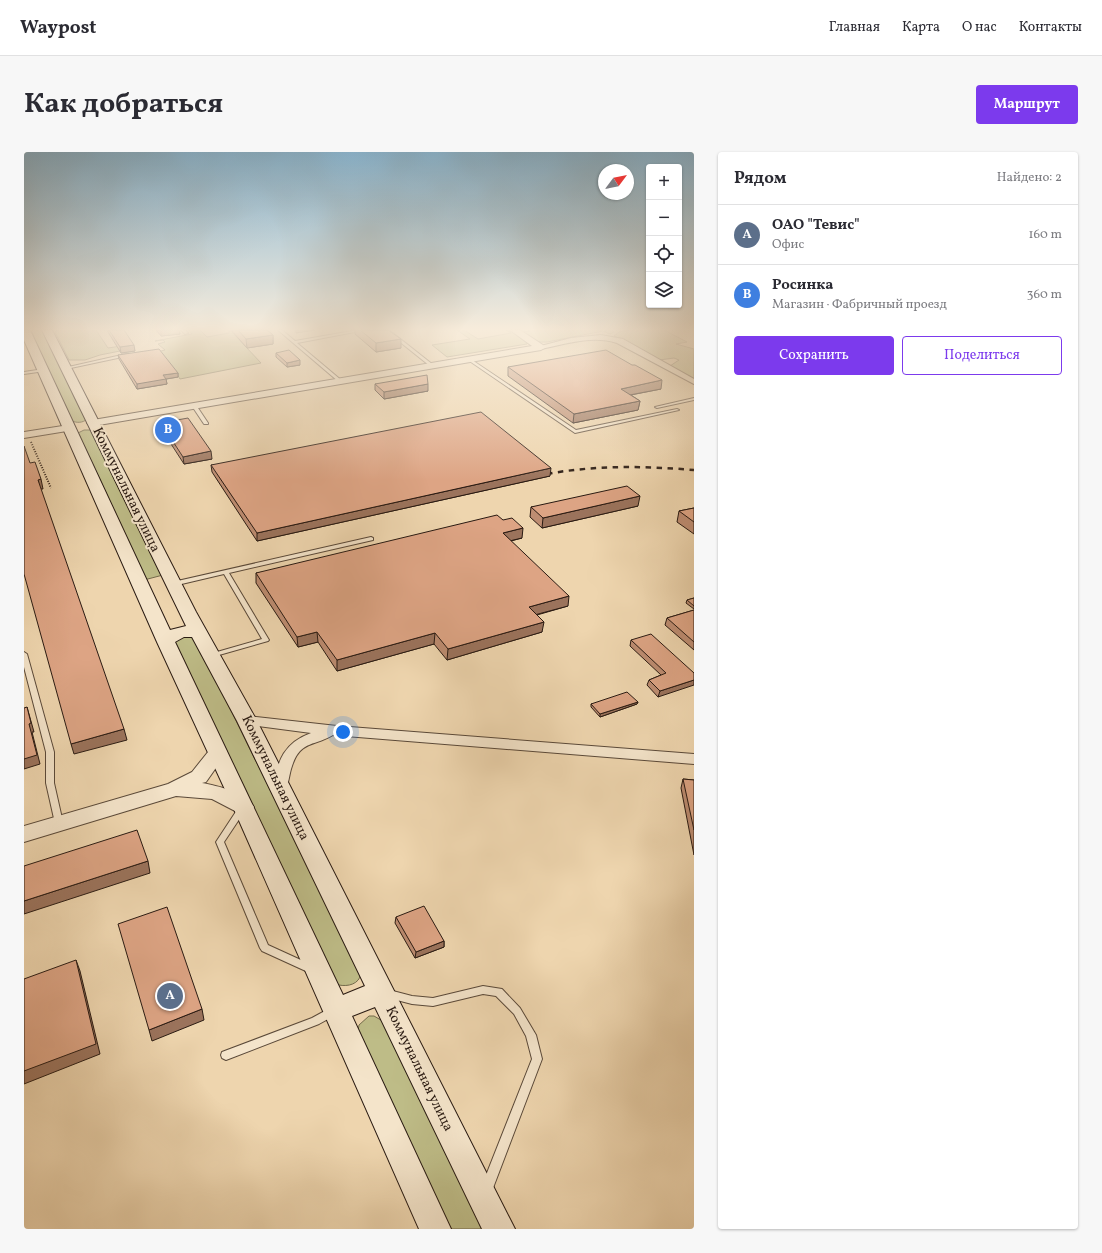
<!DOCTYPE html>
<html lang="ru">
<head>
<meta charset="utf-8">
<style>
  :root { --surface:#fff; --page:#f7f7f7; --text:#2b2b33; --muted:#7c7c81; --line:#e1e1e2; --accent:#7c3aed }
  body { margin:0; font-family:Vollkorn,serif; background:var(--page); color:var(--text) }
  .controls { position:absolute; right:12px; top:12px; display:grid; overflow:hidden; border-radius:4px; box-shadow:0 1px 3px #0004 }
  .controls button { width:36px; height:36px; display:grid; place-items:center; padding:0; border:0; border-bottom:1px solid var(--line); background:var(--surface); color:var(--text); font:20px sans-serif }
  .compass { position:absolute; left:574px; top:12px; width:36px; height:36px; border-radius:50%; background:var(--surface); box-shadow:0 1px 3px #0004; rotate:58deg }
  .you { position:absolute; left:319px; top:580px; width:14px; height:14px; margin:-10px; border:3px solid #fff; border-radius:50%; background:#1a73e8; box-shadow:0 0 0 6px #1a73e833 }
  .badge { display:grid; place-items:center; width:26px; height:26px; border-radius:50%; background:var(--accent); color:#fff; font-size:13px; font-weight:700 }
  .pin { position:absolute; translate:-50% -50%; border:2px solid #fff; box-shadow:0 1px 4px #0006 }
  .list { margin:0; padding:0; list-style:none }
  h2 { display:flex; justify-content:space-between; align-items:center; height:52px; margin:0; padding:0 16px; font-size:17px }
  h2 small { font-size:13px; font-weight:400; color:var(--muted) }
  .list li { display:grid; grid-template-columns:26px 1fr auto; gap:12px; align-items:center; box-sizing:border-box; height:60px; padding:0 16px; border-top:1px solid var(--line) }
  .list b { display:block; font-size:15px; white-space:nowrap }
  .list p { margin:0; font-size:13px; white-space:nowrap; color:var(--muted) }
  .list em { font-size:13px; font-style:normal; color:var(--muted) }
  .actions { display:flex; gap:8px; padding:12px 16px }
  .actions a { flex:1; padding:9px 0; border:1px solid var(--accent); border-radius:4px; text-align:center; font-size:14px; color:var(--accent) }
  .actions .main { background:var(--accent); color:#fff }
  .icon { flex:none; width:22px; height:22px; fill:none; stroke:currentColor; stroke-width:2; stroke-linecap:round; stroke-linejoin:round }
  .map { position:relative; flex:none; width:670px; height:1077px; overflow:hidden; border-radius:4px }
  header { display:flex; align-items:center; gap:24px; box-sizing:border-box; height:56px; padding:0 20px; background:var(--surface); border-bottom:1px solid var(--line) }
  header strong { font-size:19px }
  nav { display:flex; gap:22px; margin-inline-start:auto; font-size:14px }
  .intro { display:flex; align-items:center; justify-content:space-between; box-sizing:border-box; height:96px; padding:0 24px }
  h1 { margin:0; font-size:28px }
  .button { padding:10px 18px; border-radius:4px; background:var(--accent); color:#fff; font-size:14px; font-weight:700 }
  main { display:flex; gap:24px; padding:0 24px }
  aside { flex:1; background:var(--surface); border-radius:4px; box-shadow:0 1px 3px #0004 }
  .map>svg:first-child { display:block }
</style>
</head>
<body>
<header>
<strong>Waypost</strong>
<nav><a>Главная</a><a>Карта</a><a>О нас</a><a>Контакты</a></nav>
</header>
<div class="intro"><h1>Как добраться</h1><a class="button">Маршрут</a></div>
<main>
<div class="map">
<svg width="670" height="1077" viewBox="0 0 670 1077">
  <rect width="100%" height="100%" fill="#eed5ae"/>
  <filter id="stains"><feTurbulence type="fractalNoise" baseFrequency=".005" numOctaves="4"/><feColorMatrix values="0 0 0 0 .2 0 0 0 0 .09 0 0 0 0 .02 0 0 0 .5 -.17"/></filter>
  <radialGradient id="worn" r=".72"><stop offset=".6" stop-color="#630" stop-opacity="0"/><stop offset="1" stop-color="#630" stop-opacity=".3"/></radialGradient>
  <!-- green -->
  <path fill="#bebc87" stroke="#746b4c" d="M6 178H19L63 267C59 271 53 271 48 269Z
    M33 178H72L84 196 104 193 106 197 76 203 61 208H45L31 180Z
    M165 178H176L183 185 205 181V179H207L237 211 156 227 137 200H133L141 198 134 192 141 190 139 188 131 189 168 182Z
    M433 178H440L454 187 487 181 482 178H486L503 189V192L423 205 408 193 446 187Z
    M504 178H588H587L590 180 586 182 579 179 523 190H515L499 180 506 179Z
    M607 178H640L663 190 652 192 670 197V227L646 214 655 208 650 206 635 208 590 184 595 180Z
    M60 278H68L139 423 120 428 54 281Z
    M160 483 171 486 335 817 336 825C332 834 320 835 311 832L149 488Z
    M345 864H350L362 871 464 1077H424L334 879 335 873Z"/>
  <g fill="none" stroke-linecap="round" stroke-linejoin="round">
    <!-- service casing -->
    <g stroke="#5a4939" stroke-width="2">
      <path id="service" d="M157 178H161L164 181 161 182Z
        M254 178H258L271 189 334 178 336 179 273 191 317 228V230H315Z
        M361 178H365L408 212V214H406Z
        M102 202 104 203 103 204 42 217 40 216Z
        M445 206 552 278 653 257 655 258 551 281 444 208 443 207Z
        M20 217H21V219L0 222V220Z
        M670 246V248L633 256 631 255Z
        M168 253H172L184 271V272H180L168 254Z
        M347 385 349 386V388L205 421 245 488 244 489 188 505 185 503 186 502 238 487 200 422 149 434 146 432 149 430Z
        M0 500 3 502 30 600V631L39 671 38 673 35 674 32 673 31 671 22 631V600L0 515Z
        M218 654 221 655 222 657 200 690 244 793 290 814 292 817 290 820 287 821 284 820 238 799 236 796 192 690 215 655Z
        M459 834 478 837 496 856 512 883 518 907 469 1036 467 1040 463 1042 459 1040 457 1036 508 907 502 884 490 862 472 844 459 842 409 854 388 852 365 846 362 845 360 842 362 839 365 838 388 844 409 846Z
        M310 854 313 856 315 859 313 862 295 872 202 908 198 906 197 903 198 900 288 866Z"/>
    </g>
    <!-- minor casing -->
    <g stroke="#5a4939" stroke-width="2">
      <path id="minor" d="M577 183 599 187 670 227V232L593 191C568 183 542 192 517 197L513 195 547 186Z
        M223 564 313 574 670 602V612L309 583C292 594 276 588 268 614 265 622 265 631 261 639L256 640 251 639 249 635C254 608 260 591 287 581L218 572 216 569 218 566Z"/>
    </g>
    <!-- tertiary casing -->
    <g stroke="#5a4939" stroke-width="2">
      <path id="tertiary" d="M486 178H496L522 195 517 198 69 274 63 271 69 268 508 194Z
        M45 273 49 274 51 276 49 278 0 286V280Z
        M194 594 200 595 203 600 182 630 178 631C194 634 221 640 230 655L227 660 220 662 213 660 188 647 152 644 0 690V674L144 632 168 620 188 595Z"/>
    </g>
    <!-- secondary casing -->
    <g stroke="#291a12" stroke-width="2">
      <path id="secondary" d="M0 178H6L146 478 162 474 18 178H28L172 460 233 569 491 1077H458L351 855 328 864 427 1077H395L209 655 133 490 0 188ZM160 485H168L213 569 341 834 319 843 151 490Z"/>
    </g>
    <!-- path-far1 -->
    <path stroke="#291a12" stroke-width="1.5" stroke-dasharray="0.5 1" stroke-linecap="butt" d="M595 179 603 178"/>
    <!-- path -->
    <path stroke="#291a12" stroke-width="2" stroke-dasharray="1 1.5" stroke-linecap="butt" d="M7 290 27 336"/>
    <!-- service -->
    <use href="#service" fill="#f4e4ca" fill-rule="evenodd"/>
    <!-- minor -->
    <use href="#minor" fill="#f4e4ca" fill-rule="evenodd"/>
    <!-- tertiary -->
    <use href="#tertiary" fill="#f4e4ca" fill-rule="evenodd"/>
    <!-- secondary -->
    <use href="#secondary" fill="#f4e4ca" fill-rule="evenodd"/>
    <!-- rail -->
    <path stroke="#291a12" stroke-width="2.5" stroke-dasharray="5.5 5.5" stroke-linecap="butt" d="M523 322C572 313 620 314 670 318"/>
  </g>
  <!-- wall -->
  <path fill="#be8d72" stroke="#291a12" d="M83 178H100L111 199 97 201 84 180Z
    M132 178H155L156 182 137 184Z
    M207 178H243L249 183V192L223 196Z
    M326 178H364L377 196 352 200 331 182V178Z
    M252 201 276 213 263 215 252 205Z
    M94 203 154 221V225L142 227 143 232 113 237 95 207Z
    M484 215 637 237 607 243 616 249 614 258 549 271 484 224Z
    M351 232 404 239 360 247 351 238Z
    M137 271 188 307 160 312 138 278Z
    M187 313 526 324 233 389 188 320Z
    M614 354 518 376 506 365 507 355Z
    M670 356V382L653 370 655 359Z
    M498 386 487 389 544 454 513 463 518 480 423 508 410 492 313 519 294 490 274 495 232 431V421Z
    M670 446V457L662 451 663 448Z
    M670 458V498L641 473 643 466Z
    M607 488 670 521 634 545 623 533 625 528 637 523 606 494Z
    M614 550 613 552 576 565 567 555V552Z
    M659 627 670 628V703L657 636Z
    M372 765 420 789V795L391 806 371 771Z"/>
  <!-- shaded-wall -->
  <path fill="#9b735c" stroke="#291a12" d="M137 178H155L156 182 137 184Z
    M272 178H291L272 181Z
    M249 183V192L223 196 222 187Z
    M377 187V196L352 200V191Z
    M110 193 111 199 97 201 96 195Z
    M276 208V213L263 215V211Z
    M154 221V225L142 227 143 232 113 237V232L139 223Z
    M638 228 637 237 595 245 597 237Z
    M404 232V239L360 247V240Z
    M616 249 614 258 549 271 550 262Z
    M187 299 188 307 160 312 159 305Z
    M527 316 526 324 233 389V381Z
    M17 327 19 337H16L14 328Z
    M616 344 614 354 518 376 519 366Z
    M499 376 498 386 477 391 479 381Z
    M545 444 544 454 503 465 505 455Z
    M520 470 518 480 423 508 424 497Z
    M293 480 294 490 274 495 273 485Z
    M411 481 410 492 313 519V508Z
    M670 528V533L634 545 636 539Z
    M614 550 613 552 576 565V562Z
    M3 555 10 580H8L16 612 0 617V607L5 572Z
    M100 577 103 588 50 602 47 592Z
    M124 709 126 721 0 762V749Z
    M420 789V795L391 806 392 800Z
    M52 808 56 819 76 902 0 932V919Z
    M178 857 180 868 128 889 125 878Z"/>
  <!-- building -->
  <path fill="#dda484" stroke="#291a12" d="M85 178H100L110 193 96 195Z
    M214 178H243L249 183 222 187Z
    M336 178H364L377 187 352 191Z
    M135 197 154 221 139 223 142 227 113 232 94 203Z
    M265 198 276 208 263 211 252 201Z
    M582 198 608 213H611L638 228 597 237 616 249 550 262 484 215Z
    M403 223 404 232 360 240 351 232Z
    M457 260 527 316 233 381 187 313Z
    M164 266 187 299 159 305 137 271Z
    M0 294 6 311 11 310 17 327 14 328 100 577 47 592 0 422Z
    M603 334 616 344 519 366 507 355Z
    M670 356V370L655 359Z
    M473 363 479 368 488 366 499 376 479 381 545 444 505 455 520 470 424 497 411 481 313 508 293 480 273 485 232 421Z
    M670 446V454L663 448Z
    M670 458V490L643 466Z
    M627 482 670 521V528L636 539 625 528 642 521 607 488Z
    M603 540 614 550 576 562 567 552Z
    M3 555 7 571 5 572 13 603 0 607V556Z
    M659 627 670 628V678Z
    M113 678 124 709 0 749V714Z
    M400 754 420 789 392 800 372 765Z
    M143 755 178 857 125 878 94 772Z
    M52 808 72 892 0 919V827Z"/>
  <!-- sky -->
  <linearGradient id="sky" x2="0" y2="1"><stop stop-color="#89b6d2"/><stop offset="0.54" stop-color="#f7ecdb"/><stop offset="1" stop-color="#f7ecdb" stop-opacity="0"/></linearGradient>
  <rect width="670" height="328" fill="url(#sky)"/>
  <g text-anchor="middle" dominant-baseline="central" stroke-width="4" stroke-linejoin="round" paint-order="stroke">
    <!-- street labels -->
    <g font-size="14" fill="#291a12" stroke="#f4e4ca">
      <text transform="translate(102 338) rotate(64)">Коммунальная улица</text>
      <text transform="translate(251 626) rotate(64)">Коммунальная улица</text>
      <text transform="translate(395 917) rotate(64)">Коммунальная улица</text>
    </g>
  </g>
  <rect width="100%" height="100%" filter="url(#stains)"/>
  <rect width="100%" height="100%" fill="url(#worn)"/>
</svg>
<div class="controls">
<button>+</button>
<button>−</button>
<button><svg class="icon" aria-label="locate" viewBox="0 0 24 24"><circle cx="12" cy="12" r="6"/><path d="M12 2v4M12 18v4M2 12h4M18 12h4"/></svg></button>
<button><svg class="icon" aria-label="layers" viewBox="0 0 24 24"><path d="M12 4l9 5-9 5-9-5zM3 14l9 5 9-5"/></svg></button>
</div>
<svg class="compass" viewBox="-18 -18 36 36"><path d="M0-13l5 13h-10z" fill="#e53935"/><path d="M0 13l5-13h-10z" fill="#7c7c81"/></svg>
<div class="you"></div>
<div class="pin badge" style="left:146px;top:844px;background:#5c6f8a">A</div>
<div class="pin badge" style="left:144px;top:278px;background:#3f7fe0">B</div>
</div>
<aside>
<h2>Рядом<small>Найдено: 2</small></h2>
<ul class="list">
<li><span class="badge" style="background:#5c6f8a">A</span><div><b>ОАО &quot;Тевис&quot;</b><p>Офис</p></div><em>160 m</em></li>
<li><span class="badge" style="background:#3f7fe0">B</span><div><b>Росинка</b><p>Магазин · Фабричный проезд</p></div><em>360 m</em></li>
</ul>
<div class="actions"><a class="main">Сохранить</a><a>Поделиться</a></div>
</aside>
</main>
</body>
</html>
